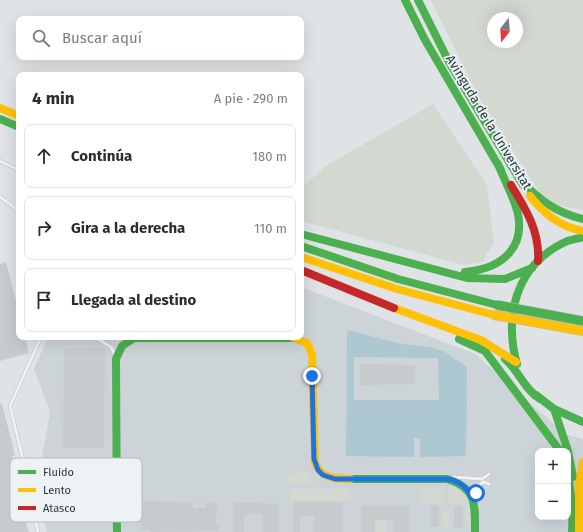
<!DOCTYPE html>
<html lang="es">
<head>
<meta charset="utf-8">
<style>
  :root { --surface:#fff; --page:#f2f2f3; --text:#2b2b33; --muted:#7c7c81; --line:#e1e1e2 }
  body { margin:0; font-family:"Fira Sans",sans-serif; background:var(--page); color:var(--text) }
  .controls { position:absolute; right:12px; bottom:12px; display:grid; overflow:hidden; border-radius:8px; box-shadow:0 4px 16px #0002 }
  .controls button { width:36px; height:36px; display:grid; place-items:center; padding:0; border:0; border-bottom:1px solid var(--line); background:var(--surface); color:var(--text); font:20px sans-serif }
  .compass { position:absolute; left:487px; top:12px; width:36px; height:36px; border-radius:50%; background:var(--surface); box-shadow:0 4px 16px #0002; rotate:197deg }
  .stop { position:absolute; width:12px; height:12px; margin:-9px; border:3px solid #1a73e8; border-radius:50%; background:#fff }
  .stop.end { background:#1a73e8; border-color:#fff; box-shadow:0 1px 4px #0008 }
  .list { margin:0; padding:0; list-style:none }
  h2 { display:flex; justify-content:space-between; align-items:center; height:52px; margin:0; padding:0 16px; font-size:17px }
  h2 small { font-size:13px; font-weight:400; color:var(--muted) }
  .list li { display:grid; grid-template-columns:26px 1fr auto; gap:12px; align-items:center; box-sizing:border-box; height:64px; margin:0 8px 8px; padding:0 8px; border:1px solid var(--line); border-radius:8px }
  .list b { display:block; font-size:15px; white-space:nowrap }
  .list em { font-size:13px; font-style:normal; color:var(--muted) }
  .icon { flex:none; width:22px; height:22px; fill:none; stroke:currentColor; stroke-width:2; stroke-linecap:round; stroke-linejoin:round }
  .map { position:relative; flex:none; width:583px; height:532px; overflow:hidden }
  .search { position:absolute; background:var(--surface); box-shadow:0 4px 16px #0002; left:16px; top:16px; width:288px; height:44px; display:flex; align-items:center; gap:10px; box-sizing:border-box; padding:0 14px; border-radius:8px; color:var(--muted); font-size:15px }
  .panel { position:absolute; background:var(--surface); box-shadow:0 4px 16px #0002; left:16px; top:72px; width:288px; height:268px; border-radius:8px }
  .map>svg:first-child { display:block }
</style>
</head>
<body>
<div class="map">
<svg width="583" height="532" viewBox="0 0 583 532">
  <rect width="100%" height="100%" fill="#dfe3e5"/>
  <!-- built -->
  <path fill="#cdd4d8" fill-rule="evenodd" d="M301 287 475 354 565 434 583 439V532H47L36 493 50 412 34 369 48 337H301ZM538 451H568V517H538Z"/>
  <!-- green -->
  <path fill="#d3d9d0" fill-rule="evenodd" d="M431 0H583V210L560 206 540 193 480 99ZM493 18H517V42H493Z
    M433 104 487 185 494 242 482 262 464 265 301 221V189L324 167Z
    M298 471H306L316 484H287V475H298Z
    M451 484C470 491 470 510 470 528L466 527V503H448V487Z
    M421 487H444V503H421Z
    M290 489H350V500H289Z
    M442 511H450V527H442Z
    M375 520H386V532H375Z"/>
  <!-- water -->
  <path fill="#adc8d1" fill-rule="evenodd" d="M347 330 402 344 431 347 445 352 467 367 466 456 420 457V439L414 438V457L346 456ZM354 357 438 358 439 400H354Z"/>
  <!-- building -->
  <path fill="#c8cbcd" d="M6 262 19 314V337H25L29 353 0 361V264Z
    M105 348 104 448H63L64 349Z
    M360 364 415 365V384L360 385Z
    M0 404H2L15 455 12 456 25 503 20 505 29 532H0Z
    M141 501 193 502V508H206V502H216L218 514H216V525L218 524V531L150 532V530H141Z
    M233 502 279 504 278 532H262V514H244V532H233Z
    M293 502H343V532H314V516L300 517V532H293Z
    M361 506H409V532H394V520H375V532H361Z
    M430 506H439V527H430Z
    M454 506H462V528H454Z"/>
  <g fill="none" stroke-linecap="round" stroke-linejoin="round">
    <!-- lane casing -->
    <g stroke="#bec1c3" stroke-width="4">
      <path id="lane" d="M0 161 19 170
        M0 197 19 211
        M95 337 111 347 115 355
        M106 337 129 338
        M453 477 482 479 489 474
        M42 498 46 474 53 467 116 465
        M475 499C476 492 477 484 484 482L489 484
        M38 532 25 468 10 406 41 337"/>
    </g>
    <!-- lane -->
    <use href="#lane" stroke="#eff1f2" stroke-width="3"/>
    <!-- fast -->
    <path stroke="#4caf50" stroke-width="8" d="M405 0 425 40 501 170
      M418 0 450 64 523 185
      M0 119 19 127
      M520 180C539 199 556 213 583 219
      M301 234 467 278 505 279 532 268
      M301 246 398 279 497 305
      M465 272C501 269 527 248 517 210 512 194 504 179 498 164
      M459 339 485 351 560 451
      M505 359C519 371 524 389 540 399
      M517 364C504 317 515 267 563 243 569 240 576 239 583 237
      M536 395 554 409 583 422
      M554 409 568 451 573 477
      M568 471 572 505
      M350 479H447C477 488 475 505 475 532
      M117 532 116 359 122 346 134 338H294
      M572 532 573 501"/>
    <!-- slow -->
    <path stroke="#ffc107" stroke-width="8" d="M0 108 19 116
      M530 196C544 214 560 227 583 231
      M301 257 397 289 494 315
      M394 308 481 340 516 362
      M294 338 307 343 312 354 315 463C321 478 335 479 350 479
      M579 532V484L583 462"/>
    <!-- jam -->
    <path stroke="#c62828" stroke-width="8" d="M511 185C526 209 540 232 538 261
      M301 270 394 308"/>
    <!-- fast-bridge casing -->
    <g stroke="#b2b7ba" stroke-width="10" stroke-linecap="butt">
      <path id="fast-bridge" d="M497 305 583 321"/>
    </g>
    <!-- slow-bridge casing -->
    <g stroke="#b2b7ba" stroke-width="10" stroke-linecap="butt">
      <path id="slow-bridge" d="M494 315 583 331"/>
    </g>
    <!-- fast-bridge -->
    <use href="#fast-bridge" stroke="#4caf50" stroke-width="9"/>
    <!-- slow-bridge -->
    <use href="#slow-bridge" stroke="#ffc107" stroke-width="9"/>
  </g>
  <g fill="none" stroke-linecap="round" stroke-linejoin="round">
    <!-- route -->
    <path stroke="#1a73e8" stroke-width="5" d="M312 376 314 459 318 470 323 475 335 479H447C461 481 467 488 474 500L476 493"/>
  </g>
  <g text-anchor="middle" dominant-baseline="central" stroke-width="3.5" stroke-linejoin="round" paint-order="stroke">
    <!-- street labels -->
    <g font-size="13" fill="#27363e" stroke="#edf3f5">
      <text transform="translate(489 122) rotate(59)">Avinguda de la Universitat</text>
    </g>
  </g>
  <!-- legend -->
  <rect x="10" y="458" width="132" height="64" rx="6" fill="#edf3f5" stroke="#b2babe" stroke-width="1"/>
  <rect x="18" y="470" width="18" height="4" fill="#4caf50"/>
  <rect x="18" y="488" width="18" height="4" fill="#ffc107"/>
  <rect x="18" y="506" width="18" height="4" fill="#c62828"/>
  <g font-size="11" fill="#27363e">
    <text x="43" y="476">Fluido</text>
    <text x="43" y="494">Lento</text>
    <text x="43" y="512">Atasco</text>
  </g>
</svg>
<div class="controls">
<button>+</button>
<button>−</button>
</div>
<svg class="compass" viewBox="-18 -18 36 36"><path d="M0-13l5 13h-10z" fill="#e53935"/><path d="M0 13l5-13h-10z" fill="#7c7c81"/></svg>
<div class="stop" style="left:476px;top:493px"></div>
<div class="stop end" style="left:312px;top:376px"></div>
<div class="search"><svg class="icon" aria-label="search" viewBox="0 0 24 24"><circle cx="10" cy="10" r="6"/><path d="M15 15l6 6"/></svg>Buscar aquí</div>
<section class="panel">
<h2>4 min<small>A pie · 290 m</small></h2>
<ul class="list">
<li><svg class="icon" aria-label="ahead" viewBox="0 0 24 24"><path d="M12 20V5M6 11l6-6 6 6"/></svg><div><b>Continúa</b></div><em>180 m</em></li>
<li><svg class="icon" aria-label="right" viewBox="0 0 24 24"><path d="M7 20v-9h11M14 6l5 5-5 5"/></svg><div><b>Gira a la derecha</b></div><em>110 m</em></li>
<li><svg class="icon" aria-label="arrive" viewBox="0 0 24 24"><path d="M6 21V4h12l-3 4 3 4H6"/></svg><div><b>Llegada al destino</b></div></li>
</ul>
</section>
</div>
</body>
</html>
